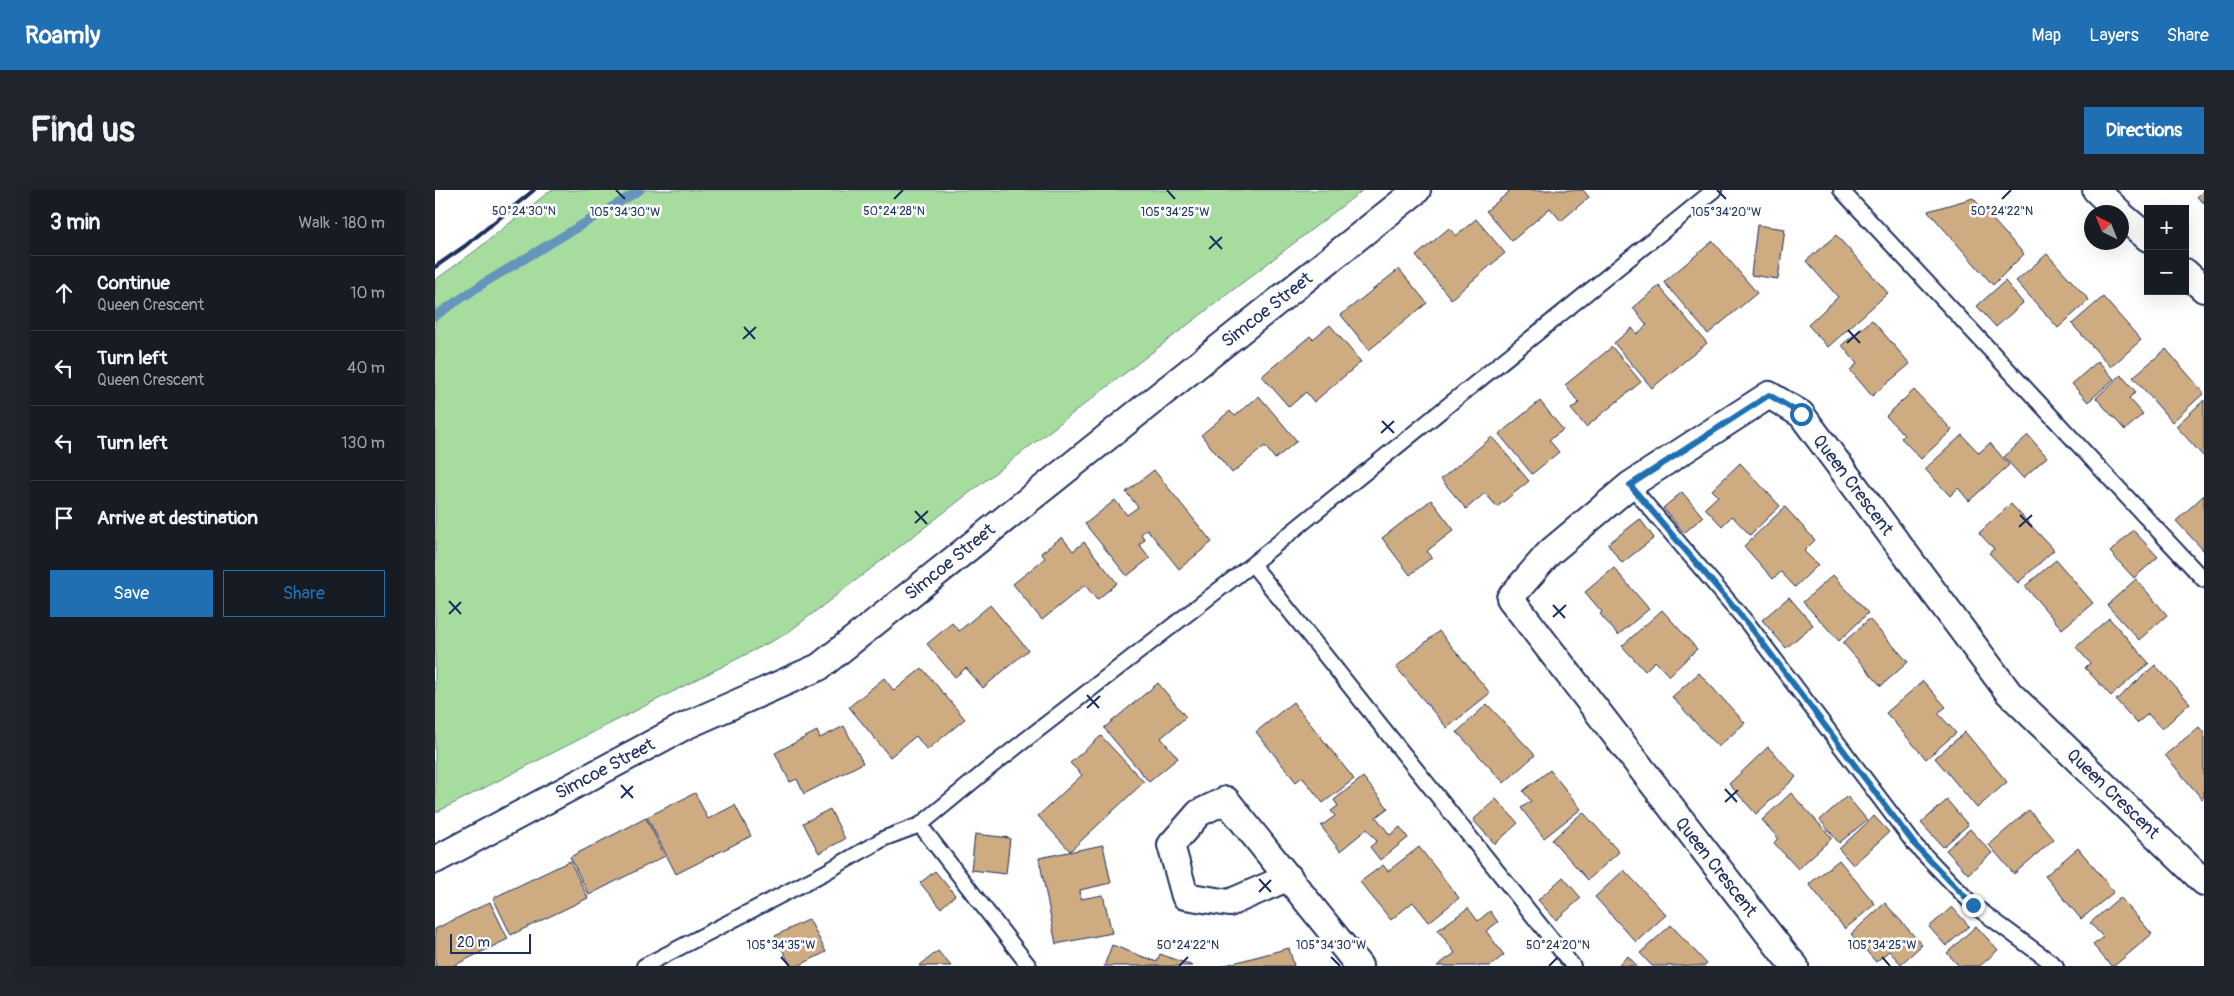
<!DOCTYPE html>
<html lang="en">
<head>
<meta charset="utf-8">
<style>
  :root { --surface:#171b24; --page:#20242c; --text:#f1f3f6; --muted:#9ea1a6; --line:#363941; --accent:#1f6fb2 }
  body { margin:0; font-family:Pangolin,sans-serif; background:var(--page); color:var(--text) }
  .controls { position:absolute; right:15px; top:15px; display:grid; overflow:hidden; border-radius:0px; box-shadow:0 5px 20px #0002 }
  .controls button { width:45px; height:45px; display:grid; place-items:center; padding:0; border:0; border-bottom:1px solid var(--line); background:var(--surface); color:var(--text); font:25px sans-serif }
  .compass { position:absolute; left:1649px; top:15px; width:45px; height:45px; border-radius:50%; background:var(--surface); box-shadow:0 5px 20px #0002; rotate:317deg }
  .scale { position:absolute; left:15px; bottom:12px; width:81px; box-sizing:border-box; padding-left:5px; border:2px solid #1b2f5e; border-top:0; font-size:14px; line-height:18px; white-space:nowrap; color:#1b2f5e; -webkit-text-stroke:4px #fff; paint-order:stroke }
  .stop { position:absolute; width:15px; height:15px; margin:-11px; border:4px solid #1f6fb2; border-radius:50%; background:#fff }
  .stop.end { background:#1f6fb2; border-color:#fff; box-shadow:0 1px 5px #0008 }
  .list { margin:0; padding:0; list-style:none }
  h2 { display:flex; justify-content:space-between; align-items:center; height:65px; margin:0; padding:0 20px; font-size:21px }
  h2 small { font-size:16px; font-weight:400; color:var(--muted) }
  .list li { display:grid; grid-template-columns:32px 1fr auto; gap:15px; align-items:center; box-sizing:border-box; height:75px; padding:0 20px; border-top:1px solid var(--line) }
  .list b { display:block; font-size:19px; white-space:nowrap }
  .list p { margin:0; font-size:16px; white-space:nowrap; color:var(--muted) }
  .list em { font-size:16px; font-style:normal; color:var(--muted) }
  .actions { display:flex; gap:10px; padding:15px 20px }
  .actions a { flex:1; padding:11px 0; border:1px solid var(--accent); border-radius:0px; text-align:center; font-size:18px; color:var(--accent) }
  .actions .main { background:var(--accent); color:#fff }
  .icon { flex:none; width:28px; height:28px; fill:none; stroke:currentColor; stroke-width:2; stroke-linecap:round; stroke-linejoin:round }
  .map { position:relative; flex:none; width:1769px; height:776px; overflow:hidden; border-radius:0px }
  header { display:flex; align-items:center; gap:30px; box-sizing:border-box; height:70px; padding:0 25px; background:var(--accent); color:#fff }
  header strong { font-size:24px }
  nav { display:flex; gap:28px; margin-inline-start:auto; font-size:18px }
  .intro { display:flex; align-items:center; justify-content:space-between; box-sizing:border-box; height:120px; padding:0 30px }
  h1 { margin:0; font-size:35px }
  .button { padding:12px 22px; border-radius:0px; background:var(--accent); color:#fff; font-size:18px; font-weight:700 }
  main { display:flex; gap:30px; padding:0 30px }
  aside { flex:1; background:var(--surface); border-radius:0px; box-shadow:0 5px 20px #0002 }
  .map>svg:first-child { display:block }
</style>
</head>
<body>
<header>
<strong>Roamly</strong>
<nav><a>Map</a><a>Layers</a><a>Share</a></nav>
</header>
<div class="intro"><h1>Find us</h1><a class="button">Directions</a></div>
<main>
<aside>
<h2>3 min<small>Walk · 180 m</small></h2>
<ul class="list">
<li><svg class="icon" aria-label="ahead" viewBox="0 0 24 24"><path d="M12 20V5M6 11l6-6 6 6"/></svg><div><b>Continue</b><p>Queen Crescent</p></div><em>10 m</em></li>
<li><svg class="icon" aria-label="left" viewBox="0 0 24 24"><path d="M17 20v-9H6M10 6l-5 5 5 5"/></svg><div><b>Turn left</b><p>Queen Crescent</p></div><em>40 m</em></li>
<li><svg class="icon" aria-label="left" viewBox="0 0 24 24"><path d="M17 20v-9H6M10 6l-5 5 5 5"/></svg><div><b>Turn left</b></div><em>130 m</em></li>
<li><svg class="icon" aria-label="arrive" viewBox="0 0 24 24"><path d="M6 21V4h12l-3 4 3 4H6"/></svg><div><b>Arrive at destination</b></div></li>
</ul>
<div class="actions"><a class="main">Save</a><a>Share</a></div>
</aside>
<div class="map">
<svg width="1769" height="776" viewBox="0 0 1769 776">
  <rect width="100%" height="100%" fill="#fff"/>
  <filter id="ink" filterUnits="userSpaceOnUse"><feTurbulence type="fractalNoise" baseFrequency=".02" numOctaves="2"/><feDisplacementMap in="SourceGraphic" scale="10" xChannelSelector="R" yChannelSelector="G"/><feConvolveMatrix kernelMatrix="1 2 1 2 8 2 1 2 1" color-interpolation-filters="sRGB"/></filter>
  <g filter="url(#ink)">
    <!-- green -->
    <path fill="#a7dc9f" stroke="#61867e" d="M116 0H928L351 444 0 623V90L40 61Z"/>
    <g fill="none" stroke-linecap="round" stroke-linejoin="round">
      <!-- stream -->
      <path stroke="#6595bb" stroke-width="9" d="M0 126 49 93 205 0"/>
    </g>
    <!-- building -->
    <path fill="#cfab81" stroke="#1b2f5e" d="M1073 0H1148L1154 7 1126 31 1115 18 1077 51 1051 21 1074 2Z
      M1769 0V13L1762 7Z
      M1538 8 1589 64 1558 95 1493 21Z
      M1041 29 1070 63 1016 109 981 66 1014 38 1021 46Z
      M1322 35 1350 39 1343 89 1316 85Z
      M1401 45 1453 103 1393 157 1373 135 1403 107 1371 71Z
      M1278 51 1322 103 1273 144 1229 92Z
      M1612 64 1654 110 1623 138 1581 91Z
      M964 79 992 113 934 160 906 125Z
      M1570 91 1588 113 1561 137 1542 116Z
      M1224 96 1272 153 1217 198 1179 153 1197 138 1202 144 1212 135 1198 118Z
      M1668 107 1706 150 1676 177 1637 134Z
      M1437 130 1475 174 1437 206 1415 180 1422 174 1407 155Z
      M895 135 926 172 879 212 871 202 854 217 827 186 875 146 878 149Z
      M1177 157 1206 192 1151 237 1136 219 1144 213 1130 195Z
      M1731 159 1769 203 1737 232 1698 187Z
      M1663 171 1679 189 1653 212 1637 194Z
      M1686 185 1701 202 1694 208 1708 224 1690 240 1661 208Z
      M1479 200 1517 240 1486 269 1466 248 1469 245 1451 226Z
      M824 206 862 251 840 269 830 256 797 283 766 245 795 221 800 226Z
      M1769 210V267L1741 236Z
      M1105 211 1128 240 1114 250 1124 262 1097 284 1064 244Z
      M1527 245 1544 263 1555 253 1574 275 1534 311 1523 298 1515 306 1490 279Z
      M1593 245 1612 267 1588 288 1569 267Z
      M1057 247 1094 291 1062 317 1050 303 1031 319 1006 289Z
      M1305 273 1345 316 1315 345 1297 326 1287 336 1270 318 1283 306 1277 300Z
      M719 280 777 352 744 379 712 339 706 344 710 350 704 354 715 368 692 386 650 334 680 310 692 325 703 317 691 302Z
      M1247 302 1268 327 1249 343 1228 318Z
      M1769 305V361L1741 331Z
      M996 310 1019 340 992 361 997 367 975 385 947 348Z
      M1576 314 1619 360 1583 393 1554 363 1559 359 1544 343Z
      M1350 317 1380 350 1369 361 1383 375 1360 397 1346 382 1338 389 1309 356Z
      M1205 329 1219 348 1187 373 1173 354Z
      M1698 340 1723 367 1699 388 1675 362Z
      M627 347 638 361 649 352 682 393 662 410 650 395 607 430 578 394 610 368 606 363Z
      M1621 370 1658 413 1627 439 1590 396Z
      M1179 378 1214 419 1183 445 1165 424 1167 422 1150 402Z
      M1398 385 1433 423 1404 451 1368 412Z
      M1701 389 1732 425 1704 450 1672 415Z
      M1354 407 1378 435 1351 458 1327 430Z
      M555 415 593 460 548 498 531 478 520 487 492 454 517 433 524 441Z
      M1227 420 1262 459 1234 486 1220 471 1210 481 1187 456Z
      M1674 428 1714 473 1676 506 1650 478 1655 473 1641 457Z
      M1434 429 1473 472 1446 496 1408 453Z
      M1004 441 1055 503 1012 538 961 477Z
      M1720 475 1755 513 1727 539 1713 524 1702 533 1681 510Z
      M487 478 530 529 492 560 481 546 455 567 414 517 449 488 459 501Z
      M1264 483 1310 533 1283 557 1237 507Z
      M1488 491 1511 517 1503 523 1521 543 1491 569 1451 523Z
      M723 493 751 527 726 548 743 568 714 592 669 538Z
      M858 512 919 589 888 613 867 587 861 592 821 542Z
      M1052 514 1100 565 1069 593 1022 542Z
      M409 536 428 573 369 604 362 589 355 592 340 563 382 541 385 548Z
      M1764 537 1769 543V607L1767 609 1730 565Z
      M1530 542 1572 592 1542 618 1500 568Z
      M666 546 709 592 635 661 603 626 647 585 635 573Z
      M1333 557 1361 587 1321 624 1294 594Z
      M1115 580 1146 619 1109 648 1086 618 1096 611 1088 601Z
      M928 587 953 618 941 627 955 645 965 637 973 648 945 670 935 657 942 651 932 639 905 661 886 636 900 626 896 621 903 616 899 610Z
      M260 603 273 629 300 615 316 646 241 684 212 627Z
      M1356 603 1397 648 1363 679 1339 653 1343 648 1327 630Z
      M1412 606 1432 630 1404 653 1385 630Z
      M1061 609 1083 633 1060 654 1038 630Z
      M1512 610 1533 635 1508 657 1486 633Z
      M395 619 410 649 384 663 368 633Z
      M1594 620 1619 649 1579 684 1554 655Z
      M1148 622 1184 662 1153 690 1117 650Z
      M1439 626 1454 642 1418 675 1404 659Z
      M211 628 230 666 154 705 135 667Z
      M1535 639 1557 663 1533 684 1511 660Z
      M540 644 575 648 571 684 536 680Z
      M668 655 676 693 645 700 646 709 668 705 677 743 621 754 604 668Z
      M984 657 1024 708 994 732 978 712 956 730 925 692 948 675 953 681Z
      M1643 658 1679 702 1646 729 1610 686Z
      M1404 670 1440 714 1410 739 1374 694Z
      M135 671 153 708 76 745 58 708Z
      M1189 680 1231 725 1201 752 1160 707Z
      M500 681 520 705 506 718 485 693Z
      M1128 687 1146 708 1121 730 1103 710Z
      M1685 707 1717 744 1679 776H1676L1658 755 1668 747 1655 733Z
      M55 712 73 749 18 776H0V739Z
      M1450 713 1487 755 1466 774 1454 761 1441 772 1416 744Z
      M1517 717 1534 736 1511 756 1494 737Z
      M1033 718 1043 731 1055 721 1063 732 1051 741 1069 765 1055 776H1002L1020 763 1003 740Z
      M374 729 391 762 363 776H356L340 746Z
      M1236 735 1272 774 1270 776H1217L1205 763Z
      M1541 736 1563 760 1545 776H1524L1512 763Z
      M677 755 722 772 725 764 758 776H669Z
      M854 758 859 776H787Z
      M503 761 516 776H484Z
      M1193 766 1202 776H1182Z"/>
    <g fill="none" stroke-linecap="round" stroke-linejoin="round">
      <!-- service casing -->
      <g stroke="#1b2f5e" stroke-width="18">
        <path id="service" d="M1406 0 1769 390
          M1195 295 1314 435 1480 655 1538 715 1621 776
          M817 374 1138 776
          M209 776 389 683 450 648 485 635
          M594 776 485 635 553 579 817 374 1279 0"/>
      </g>
      <!-- minor casing -->
      <g stroke="#1b2f5e" stroke-width="30">
        <path id="minor" d="M1661 0 1684 22
          M1686 25 1713 48
          M1750 82 1769 99
          M0 670 250 536 384 477 982 0
          M854 687 794 713 750 706 736 655 764 623 791 610 924 776
          M1360 776 1350 765 1075 408 1114 363 1195 295 1334 205 1366 224 1574 503 1769 692"/>
      </g>
      <!-- service -->
      <use href="#service" stroke="#fff" stroke-width="14"/>
      <!-- minor -->
      <use href="#minor" stroke="#fff" stroke-width="26"/>
      <!-- rail -->
      <path stroke="#1b2f5e" stroke-width="4" d="M0 77 30 56 99 0"/>
    </g>
  </g>
  <g fill="none" stroke-linecap="round" stroke-linejoin="round" filter="url(#ink)">
    <!-- route -->
    <path stroke="#1f6fb2" stroke-width="6" d="M1366 224 1334 205 1195 295 1314 435 1480 655 1538 715"/>
  </g>
  <!-- ticks -->
  <path fill="none" stroke="#1b2f5e" stroke-width="2" d="M181 0 190 9M732 0 740 9M1282 0 1291 9M89 9 98 0M459 9 468 0M1567 9 1576 0M775 46 787 59M774 59 787 47M309 137 320 149M1413 140 1425 153M308 149 321 137M1412 153 1425 141M947 231 959 243M946 243 959 231M480 321 492 334M1585 325 1597 337M480 333 493 321M1584 337 1597 325M14 411 26 424M1118 415 1130 428M14 424 26 412M1118 427 1131 415M652 505 664 518M652 518 665 506M186 595 198 608M1290 599 1302 612M186 608 198 596M1290 612 1303 600M824 689 836 702M824 702 836 690M346 767 354 776M896 767 905 776M1447 767 1455 776M744 776 753 767M1114 776 1123 767"/>
  <g text-anchor="middle" dominant-baseline="central" stroke-width="5" stroke-linejoin="round" paint-order="stroke">
    <!-- street labels -->
    <g font-size="18" fill="#1b2f5e" stroke="#fff">
      <text transform="translate(832 120) rotate(-38)">Simcoe Street</text>
      <text transform="translate(1418 295) rotate(53)">Queen Crescent</text>
      <text transform="translate(515 372) rotate(-39)">Simcoe Street</text>
      <text transform="translate(170 579) rotate(-28)">Simcoe Street</text>
      <text transform="translate(1678 604) rotate(44)">Queen Crescent</text>
      <text transform="translate(1281 677) rotate(52)">Queen Crescent</text>
    </g>
  </g>
  <g font-size="12" text-anchor="middle" fill="#1b2f5e" stroke="#fff" stroke-width="5" stroke-linejoin="round" paint-order="stroke">
    <text x="89" y="25">50°24'30"N</text>
    <text x="459" y="25">50°24'28"N</text>
    <text x="1567" y="25">50°24'22"N</text>
    <text x="190" y="26">105°34'30"W</text>
    <text x="740" y="26">105°34'25"W</text>
    <text x="1291" y="26">105°34'20"W</text>
    <text x="346" y="759">105°34'35"W</text>
    <text x="896" y="759">105°34'30"W</text>
    <text x="1447" y="759">105°34'25"W</text>
    <text x="753" y="759">50°24'22"N</text>
    <text x="1123" y="759">50°24'20"N</text>
  </g>
</svg>
<div class="controls">
<button>+</button>
<button>−</button>
</div>
<svg class="compass" viewBox="-18 -18 36 36"><path d="M0-13l5 13h-10z" fill="#e53935"/><path d="M0 13l5-13h-10z" fill="#9ea1a6"/></svg>
<div class="scale">20 m</div>
<div class="stop" style="left:1366px;top:224px"></div>
<div class="stop end" style="left:1538px;top:715px"></div>
</div>
</main>
</body>
</html>
